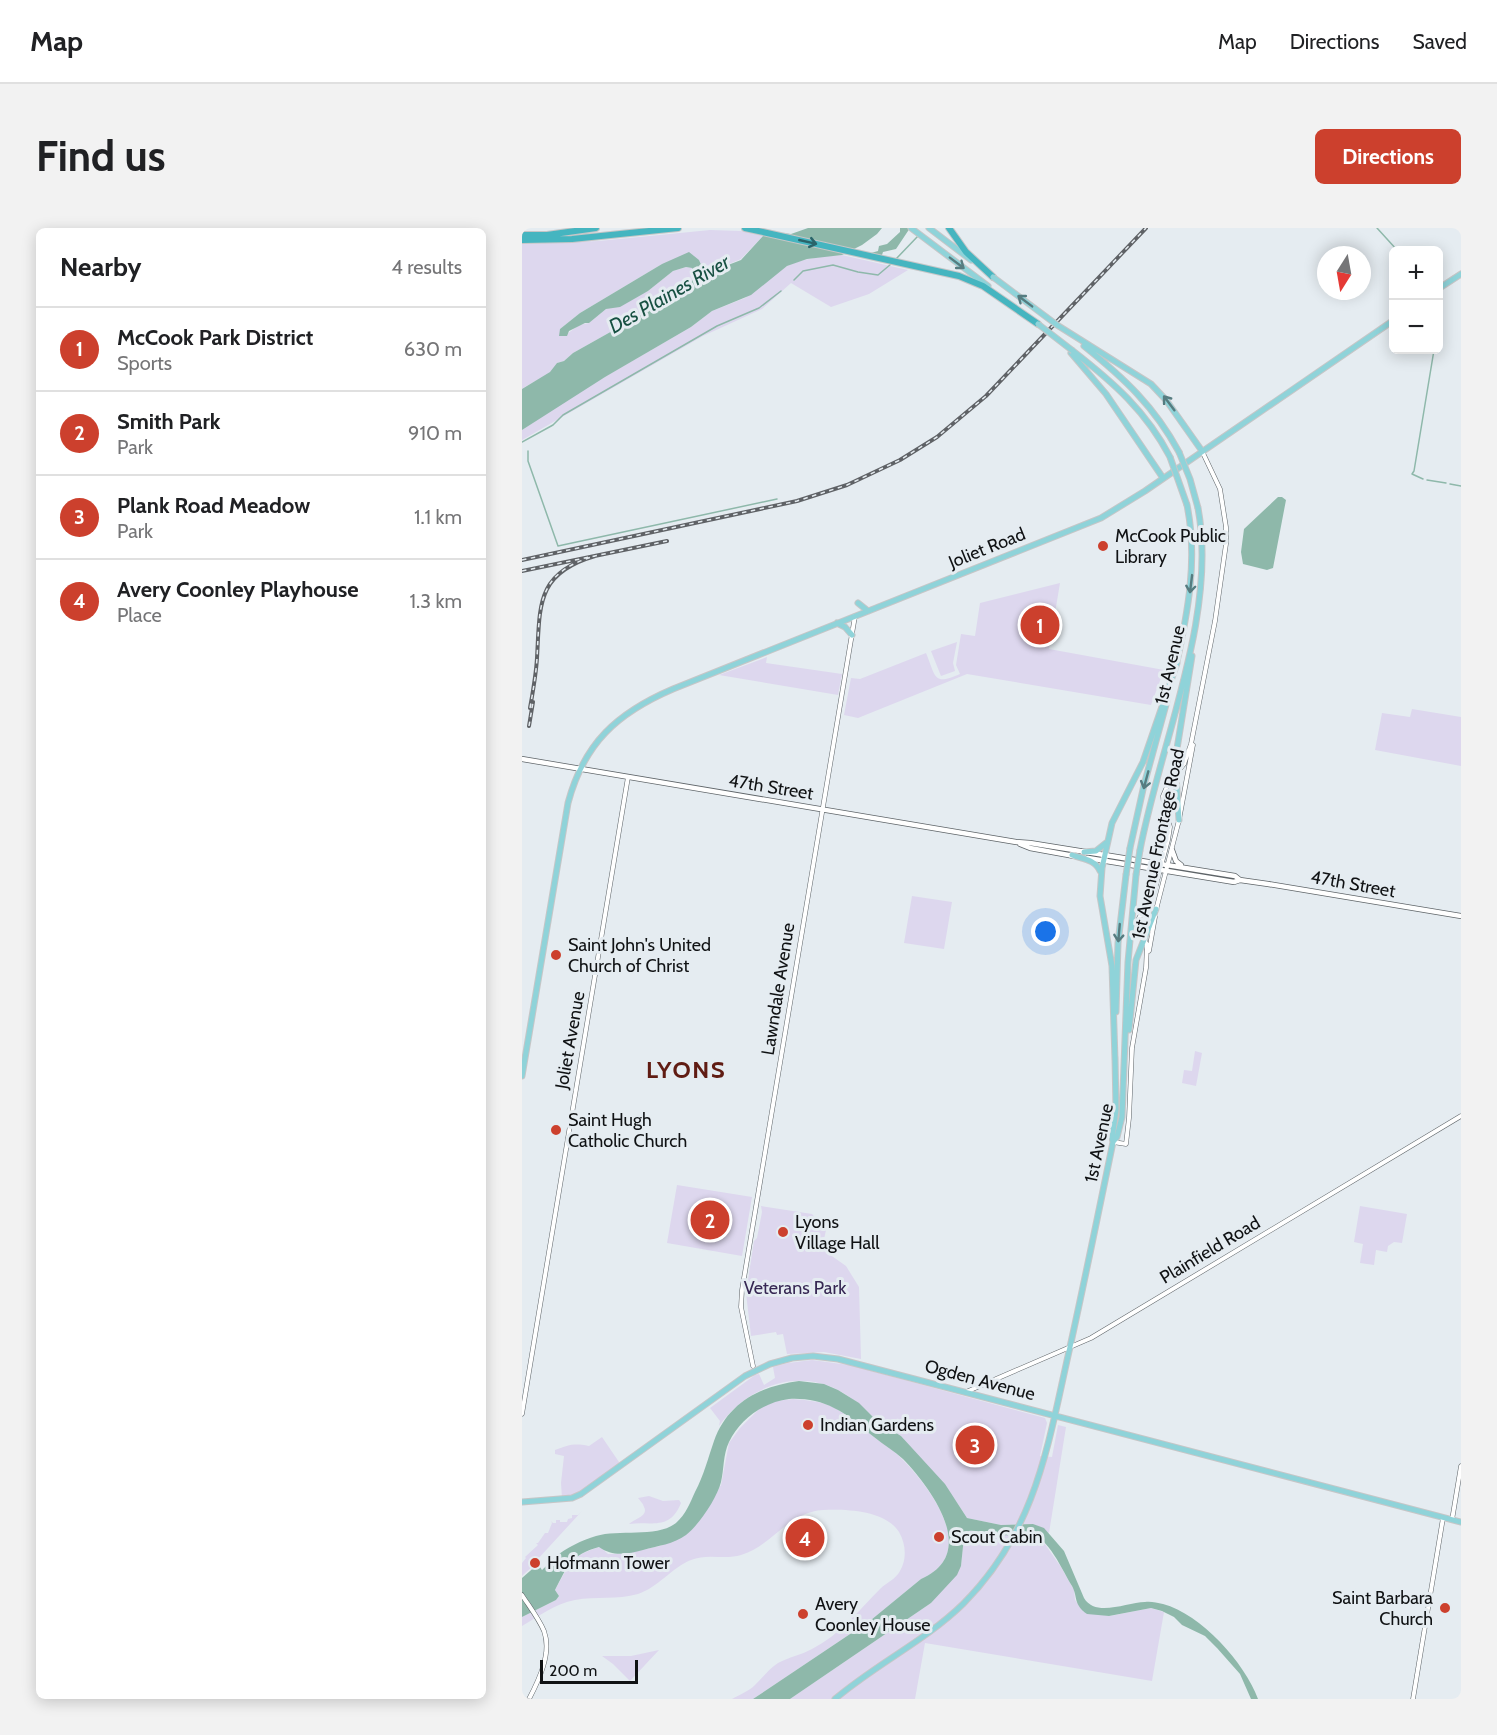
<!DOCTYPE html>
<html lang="en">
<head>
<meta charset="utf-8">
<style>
  :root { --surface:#fff; --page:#f2f2f2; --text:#202124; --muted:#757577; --line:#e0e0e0; --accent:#cc402d }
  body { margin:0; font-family:Cabin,sans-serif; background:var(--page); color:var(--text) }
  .controls { position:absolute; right:18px; top:18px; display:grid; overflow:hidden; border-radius:9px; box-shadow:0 3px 15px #0003 }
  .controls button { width:54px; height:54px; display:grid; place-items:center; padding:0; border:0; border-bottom:2px solid var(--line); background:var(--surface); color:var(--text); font:30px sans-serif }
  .compass { position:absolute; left:795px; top:18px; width:54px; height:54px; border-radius:50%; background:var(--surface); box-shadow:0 3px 15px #0003; rotate:191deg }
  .scale { position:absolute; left:18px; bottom:15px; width:98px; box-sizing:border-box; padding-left:6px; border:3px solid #101214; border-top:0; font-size:16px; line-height:21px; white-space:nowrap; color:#101214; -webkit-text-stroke:4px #e5ecf1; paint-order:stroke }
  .you { position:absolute; left:524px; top:704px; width:21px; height:21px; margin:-15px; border:4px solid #fff; border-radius:50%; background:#1a73e8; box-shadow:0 0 0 9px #1a73e833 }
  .badge { display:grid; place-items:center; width:39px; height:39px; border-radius:50%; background:var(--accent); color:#fff; font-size:20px; font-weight:700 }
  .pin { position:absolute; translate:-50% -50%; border:3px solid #fff; box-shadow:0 2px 6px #0006 }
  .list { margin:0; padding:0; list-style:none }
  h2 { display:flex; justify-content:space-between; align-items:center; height:78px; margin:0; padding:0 24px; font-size:26px }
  h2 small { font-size:20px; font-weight:400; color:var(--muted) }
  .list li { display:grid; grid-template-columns:39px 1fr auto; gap:18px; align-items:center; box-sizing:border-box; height:84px; padding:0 24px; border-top:2px solid var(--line) }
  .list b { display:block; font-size:22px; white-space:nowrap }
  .list p { margin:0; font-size:20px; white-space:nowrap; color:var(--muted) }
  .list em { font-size:20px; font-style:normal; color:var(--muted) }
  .map { position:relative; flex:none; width:939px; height:1471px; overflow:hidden; border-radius:9px }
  header { display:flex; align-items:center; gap:36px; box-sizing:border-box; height:84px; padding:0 30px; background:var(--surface); border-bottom:2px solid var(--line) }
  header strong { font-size:28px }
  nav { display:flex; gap:33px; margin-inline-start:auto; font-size:21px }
  .intro { display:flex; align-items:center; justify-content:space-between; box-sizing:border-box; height:144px; padding:0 36px }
  h1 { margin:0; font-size:42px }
  .button { padding:15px 27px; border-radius:9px; background:var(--accent); color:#fff; font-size:21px; font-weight:700 }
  main { display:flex; gap:36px; padding:0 36px }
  aside { flex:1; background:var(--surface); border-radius:9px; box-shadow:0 3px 15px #0003 }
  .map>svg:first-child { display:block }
</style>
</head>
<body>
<header>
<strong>Map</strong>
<nav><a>Map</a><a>Directions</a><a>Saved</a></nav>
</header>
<div class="intro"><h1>Find us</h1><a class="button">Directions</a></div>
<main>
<aside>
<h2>Nearby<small>4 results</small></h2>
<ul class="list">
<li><span class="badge">1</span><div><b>McCook Park District</b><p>Sports</p></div><em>630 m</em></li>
<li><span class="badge">2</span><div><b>Smith Park</b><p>Park</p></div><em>910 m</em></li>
<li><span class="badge">3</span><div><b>Plank Road Meadow</b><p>Park</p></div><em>1.1 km</em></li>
<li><span class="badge">4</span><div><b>Avery Coonley Playhouse</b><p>Place</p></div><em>1.3 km</em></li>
</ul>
</aside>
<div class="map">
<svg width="939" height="1471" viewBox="0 0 939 1471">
  <rect width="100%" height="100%" fill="#e5ecf1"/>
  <!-- green -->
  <path fill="#ddd7ee" d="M188 2 219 3 241 8 219 31 188 44 181 41 177 32 140 36 58 85 38 101 45 106 57 97 67 95 84 81 126 63 151 43 164 39 170 40C173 47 170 55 165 61L51 125 42 133 35 135C31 147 11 153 0 161V16L77 13Z
    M320 27 386 42 347 66 309 79 269 55 240 81 181 108 0 212V202L53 166 169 99 190 83 223 70 265 38C282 30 302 28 320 27Z
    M538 355 527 421 642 442 629 477 445 446 336 490 322 487 329 450 338 451 404 425C414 449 411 458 438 446L434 437 439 406 453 408 458 375Z
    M435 414 431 435 433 443 419 448 409 423Z
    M245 429 244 435 320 446 316 467 197 447Z
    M890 481 939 489V538L853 522 860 485 888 489Z
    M390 668 430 674 422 721 382 715Z
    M673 823 680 825 674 858 660 855 662 842 670 843Z
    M155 957 230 969 220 1028 145 1015Z
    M239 978 290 986 304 1002 300 1021 324 1038 337 1059 339 1131 302 1124 265 1126 261 1106 255 1107 254 1104 229 1108 224 1065 232 1013 235 1010 240 984Z
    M838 978 885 986 880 1015 872 1014 866 1018 865 1024 854 1022 852 1037 838 1035 841 1016 832 1014Z
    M290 1132 327 1137 523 1190 525 1195 518 1228 530 1229 536 1197 544 1199 527 1305 511 1296 479 1297 445 1290C430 1265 412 1246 393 1225 388 1220 384 1213 379 1208 372 1202 363 1199 356 1193 343 1182 332 1170 316 1162 272 1140 224 1160 197 1198L198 1193 188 1180 233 1147 237 1146 242 1157 253 1150 251 1139 266 1135Z
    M271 1171C284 1172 298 1173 311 1179 324 1186 336 1196 348 1206 358 1214 371 1221 380 1231 409 1260 458 1326 399 1351L349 1392 231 1471H210C217 1467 227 1463 233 1457 241 1449 247 1441 256 1435 267 1429 279 1427 290 1421 319 1406 336 1383 358 1361 364 1355 374 1351 378 1343 385 1331 384 1316 377 1304 363 1282 324 1281 301 1282 266 1284 250 1318 219 1327 203 1332 185 1325 169 1332 149 1340 137 1359 116 1366 95 1372 74 1368 53 1372 33 1376 17 1388 0 1398V1389L34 1372 37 1368 33 1362C47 1338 48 1327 78 1319L86 1326H100L138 1318 162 1308 175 1296 199 1257 207 1215 218 1200 238 1180 253 1173Z
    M80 1209 99 1237 58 1266 40 1270 39 1255 42 1228 33 1226V1222C47 1217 51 1215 67 1218Z
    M127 1268 141 1273 157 1272 159 1275C148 1303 129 1293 107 1296 112 1291 127 1288 122 1279 121 1275 118 1273 116 1270Z
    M60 1283 15 1332 9 1334 12 1337 0 1348V1335L4 1330 3 1329 16 1317 14 1315H16L23 1305H26L30 1295 29 1293 31 1295H34V1292H38V1294H45L46 1291 50 1290V1287H56Z
    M447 1303 479 1307 506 1306 520 1312 539 1339 552 1362 553 1372 562 1384 588 1388 629 1380 642 1384 630 1453 403 1415 393 1471H268L409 1375 439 1338 442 1309Z
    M137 1422 108 1453 91 1436 80 1428H109Z"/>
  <!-- water -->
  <path fill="#8eb8aa" d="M286 0H360L355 6 340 17 320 27 285 31 265 38 229 67 190 83 169 99 83 149 0 202V161L28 144 35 135 42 133 51 125 165 61C170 55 173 47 170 40L164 39 151 43 126 63 98 79 84 81 67 95H63L47 103 45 108H37L38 101 58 85 140 36 167 24 177 32 181 41 188 44 219 32 241 8 260 5 269 6Z
    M378 0H388L374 21 361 24 359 30 349 25 356 23 357 18 365 16 378 4Z
    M756 269H760L764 272 751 340 745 342 721 336 719 324 722 301Z
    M277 1153 302 1156 316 1162 337 1175 355 1193 379 1208 423 1256 445 1290 479 1297 511 1296 522 1300 542 1323 562 1370C574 1390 605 1374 623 1374 629 1373 635 1375 641 1376 679 1386 723 1435 736 1471H729L718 1446 695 1420 683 1408 660 1397 652 1389 640 1383 629 1380 587 1388 565 1386C551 1376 556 1369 550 1358 541 1344 526 1307 507 1306 498 1305 488 1308 479 1307 468 1307 458 1302 447 1303L442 1309 439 1338 435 1347 409 1375 268 1471H231L349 1392 399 1351C458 1326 409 1260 381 1231 372 1223 362 1217 352 1209 339 1199 327 1187 312 1180 299 1173 282 1170 267 1171 242 1174 218 1191 207 1214 201 1226 202 1242 199 1254 195 1270 177 1297 164 1307 152 1316 135 1318 121 1322 105 1326 91 1329 77 1319 49 1327 46 1337 33 1362L37 1368 34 1372 0 1389V1350L16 1336 20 1342C25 1338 28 1333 33 1329 44 1320 60 1312 74 1308 97 1301 135 1310 154 1295 164 1286 168 1275 173 1264 182 1247 186 1230 192 1213 206 1174 239 1158 277 1153Z"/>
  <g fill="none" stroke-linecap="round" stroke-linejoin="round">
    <!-- stream -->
    <path stroke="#8eb8aa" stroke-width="1.5" d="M855 0 875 22
      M374 31 396 8
      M272 52 281 43 311 37 336 44 356 47 369 36
      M916 99 918 76
      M0 214 31 197 41 187 195 98 237 80 259 63
      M6 223V233L36 318 255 271
      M901 251 890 246 892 243 912 122
      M905 252 924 255
      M928 256 939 258"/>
    <!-- tertiary casing -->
    <g stroke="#5e6468" stroke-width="5">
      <path id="tertiary" d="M634 682 657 592 671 517
        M627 723 633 689
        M624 740 625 717 618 703 617 690 632 664 646 612 648 599 642 578 641 568 647 554 662 536 669 516 693 393 704 316V299L698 261 680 223
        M591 914 604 916 607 890 610 820 624 740
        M231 1138 219 1079 220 1062 333 388
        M444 1164 569 1110 939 888
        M0 1186 106 549
        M930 1292 939 1238
        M0 1367C7 1378 17 1391 22 1403 30 1425 17 1452 7 1471
        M891 1471 921 1290"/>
    </g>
    <!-- secondary casing -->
    <g stroke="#5e6468" stroke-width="6">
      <path id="secondary" d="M0 531 494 614 508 615 713 648 718 652
        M498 616 508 620 552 628
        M650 622 654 633 659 637
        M566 630 712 654 718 652 746 656 939 688"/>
    </g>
    <!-- primary casing -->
    <g stroke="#c6c6c7" stroke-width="7">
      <path id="primary" d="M389 0 466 58
        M407 0 449 32
        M916 61 939 46
        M535 97 629 156 644 172 680 223
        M562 118C602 150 632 178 657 224
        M551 123C592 155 624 183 648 229
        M549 125 584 166 641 250
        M336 375 346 383
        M315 395 323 399 330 407
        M654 438C666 384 676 331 665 277
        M657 592 653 533 670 428
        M608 620 622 557 645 473
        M618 622C638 516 696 387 676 280
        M562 624 574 623 584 615
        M550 627C560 631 573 631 578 643
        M594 784 596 715 604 647
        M607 802 614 732 634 681
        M593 832 590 738 578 668 580 640 590 595 621 534 655 435
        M0 848 46 575C62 515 95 485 151 461L579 290 623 263 872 92
        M591 914 590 910 594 882 593 829
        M0 1274 50 1270 59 1266 223 1148 248 1136 270 1130 291 1128 316 1131 939 1294
        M313 1471C354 1436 403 1413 441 1376 515 1302 526 1216 548 1119 563 1051 577 982 591 914L595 909 600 889 606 734 614 647"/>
    </g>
    <!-- motorway casing -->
    <g stroke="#c6c6c7" stroke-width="8">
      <path id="motorway" d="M223 0 437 48 461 58 516 96
        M427 0 444 24 471 49
        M0 7H25L74 0
        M0 12 50 11 156 0"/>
    </g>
    <!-- tertiary -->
    <use href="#tertiary" stroke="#fff" stroke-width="4"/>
    <!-- secondary -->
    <use href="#secondary" stroke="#fff" stroke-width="4.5"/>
    <!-- primary -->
    <use href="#primary" stroke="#8fd3d9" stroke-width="5"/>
    <!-- motorway -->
    <use href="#motorway" stroke="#45b5c0" stroke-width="6"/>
    <!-- rail casing -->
    <g stroke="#5f6266" stroke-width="4">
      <path id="rail" d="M0 332 275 273 325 257 378 232 415 209 464 168 624 0
        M0 343 145 313
        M8 480C11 463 14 447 15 430 18 377 14 345 73 328
        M7 498 11 474"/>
    </g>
    <!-- rail -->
    <use href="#rail" stroke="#e5ecf1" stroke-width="1.5" stroke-dasharray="4.5" stroke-linecap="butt"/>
    <!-- primary-bridge casing -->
    <g stroke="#c6c6c7" stroke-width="7" stroke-linecap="butt">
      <path id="primary-bridge" d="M471 49 535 97
        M516 96 551 123
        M657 224 668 251 676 280
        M648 229 665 277
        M604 647 608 620
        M614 647 618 622"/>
    </g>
    <!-- primary-bridge -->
    <use href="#primary-bridge" stroke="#8fd3d9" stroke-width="5"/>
  </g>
  <!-- one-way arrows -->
  <defs><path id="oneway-shaft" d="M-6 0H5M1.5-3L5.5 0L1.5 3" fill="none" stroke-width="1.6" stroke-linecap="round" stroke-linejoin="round" transform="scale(1.5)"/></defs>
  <use stroke="#2a646a" href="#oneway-shaft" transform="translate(286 14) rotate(13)"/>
  <g stroke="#567c80">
    <use href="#oneway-shaft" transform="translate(435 35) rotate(37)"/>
    <use href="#oneway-shaft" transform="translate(503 73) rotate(-143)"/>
    <use href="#oneway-shaft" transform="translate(647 175) rotate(-127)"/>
    <use href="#oneway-shaft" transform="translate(669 356) rotate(97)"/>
    <use href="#oneway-shaft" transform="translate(624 552) rotate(105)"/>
    <use href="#oneway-shaft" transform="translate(597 705) rotate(95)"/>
  </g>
  <!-- markers -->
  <g fill="#cc402d" stroke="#e5ecf1" stroke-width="2">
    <circle cx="581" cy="318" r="6"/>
    <circle cx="34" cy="727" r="6"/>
    <circle cx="34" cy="902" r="6"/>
    <circle cx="261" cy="1004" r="6"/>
    <circle cx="286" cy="1197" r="6"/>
    <circle cx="417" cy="1309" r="6"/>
    <circle cx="13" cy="1335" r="6"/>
    <circle cx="923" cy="1380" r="6"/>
    <circle cx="281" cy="1386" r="6"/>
  </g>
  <g text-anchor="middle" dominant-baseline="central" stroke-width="6" stroke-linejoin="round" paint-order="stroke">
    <!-- poi labels -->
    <g font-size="18" fill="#101214" stroke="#e5ecf1" text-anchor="start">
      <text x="593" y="308">McCook Public<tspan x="593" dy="21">Library</tspan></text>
      <text x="46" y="717">Saint John's United<tspan x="46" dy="21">Church of Christ</tspan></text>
      <text x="46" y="892">Saint Hugh<tspan x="46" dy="21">Catholic Church</tspan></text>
      <text x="273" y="994">Lyons<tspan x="273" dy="21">Village Hall</tspan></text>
      <text x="298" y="1197">Indian Gardens</text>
      <text x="429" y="1309">Scout Cabin</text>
      <text x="25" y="1335">Hofmann Tower</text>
      <text x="911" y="1370" text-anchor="end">Saint Barbara<tspan x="911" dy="21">Church</tspan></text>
      <text x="293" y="1376">Avery<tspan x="293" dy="21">Coonley House</tspan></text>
    </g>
    <!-- street labels -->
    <g font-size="18" fill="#101214" stroke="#e5ecf1">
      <text transform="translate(465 320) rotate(-22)">Joliet Road</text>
      <text transform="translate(648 437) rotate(-77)">1st Avenue</text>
      <text transform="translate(249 559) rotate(9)">47th Street</text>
      <text transform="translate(636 616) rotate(-78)">1st Avenue Frontage Road</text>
      <text transform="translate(831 656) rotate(10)">47th Street</text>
      <text transform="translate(256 761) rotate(-81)">Lawndale Avenue</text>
      <text transform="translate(48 812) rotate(-80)">Joliet Avenue</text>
      <text transform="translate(577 915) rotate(-78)">1st Avenue</text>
      <text transform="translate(688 1022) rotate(-31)">Plainfield Road</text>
      <text transform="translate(458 1152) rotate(15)">Ogden Avenue</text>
    </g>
    <!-- park labels -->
    <g font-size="18" fill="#362753" stroke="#e5ecf1">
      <text x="273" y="1060">Veterans Park</text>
    </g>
    <!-- water labels -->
    <g font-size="20" font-style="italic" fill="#175042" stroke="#e5ecf1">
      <text transform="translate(147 66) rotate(-30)">Des Plaines River</text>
    </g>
    <!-- district labels -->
    <g font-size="24" font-weight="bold" letter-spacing="1.5" fill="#601c13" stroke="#e5ecf1">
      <text x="164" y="841">LYONS</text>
    </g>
  </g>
</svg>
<div class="controls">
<button>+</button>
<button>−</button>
</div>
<svg class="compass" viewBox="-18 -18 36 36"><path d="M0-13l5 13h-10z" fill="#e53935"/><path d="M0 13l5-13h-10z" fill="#757577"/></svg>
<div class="scale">200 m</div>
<div class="you"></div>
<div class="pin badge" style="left:518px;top:397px">1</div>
<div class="pin badge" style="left:188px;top:992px">2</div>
<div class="pin badge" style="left:453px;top:1217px">3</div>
<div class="pin badge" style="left:283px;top:1310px">4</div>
</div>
</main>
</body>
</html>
